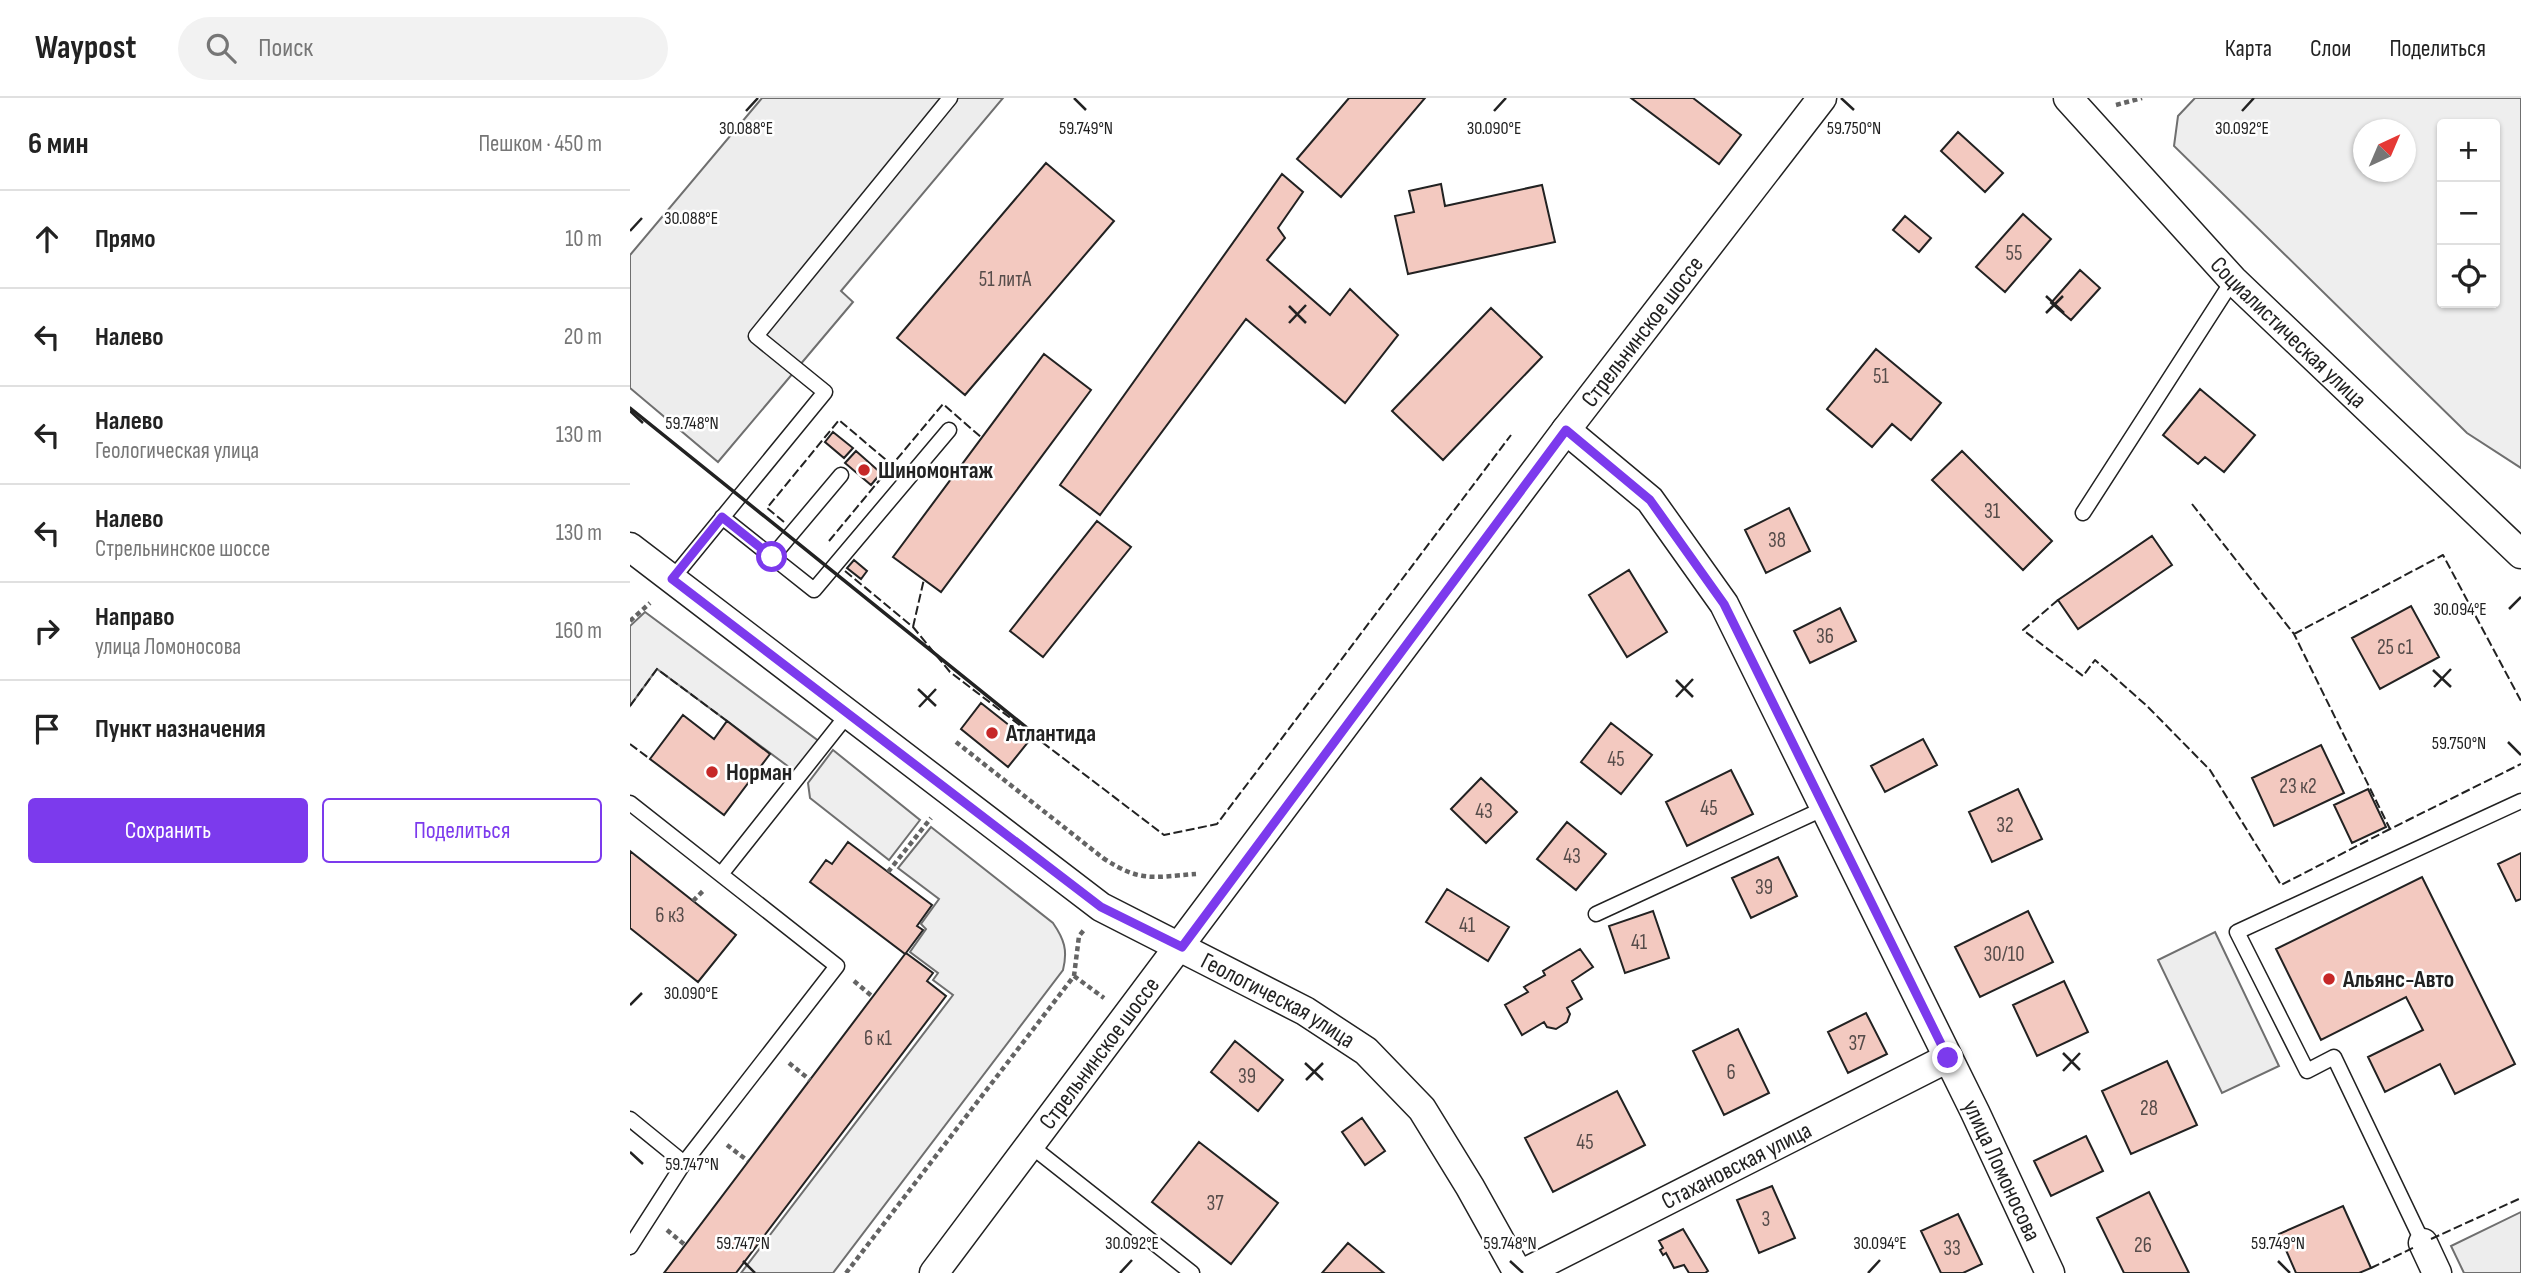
<!DOCTYPE html>
<html lang="ru">
<head>
<meta charset="utf-8">
<style>
  :root { --surface:#fff; --page:#f2f2f2; --text:#222; --muted:#767676; --line:#e0e0e0; --accent:#7c3aed }
  body { margin:0; font-family:"Sofia Sans Condensed",sans-serif; background:var(--page); color:var(--text) }
  .controls { position:absolute; right:21px; top:21px; display:grid; overflow:hidden; border-radius:7px; box-shadow:0 2px 5px #0004 }
  .controls button { width:63px; height:63px; display:grid; place-items:center; padding:0; border:0; border-bottom:2px solid var(--line); background:var(--surface); color:var(--text); font:35px sans-serif }
  .compass { position:absolute; left:1723px; top:21px; width:63px; height:63px; border-radius:50%; background:var(--surface); box-shadow:0 2px 5px #0004; rotate:44deg }
  .stop { position:absolute; width:21px; height:21px; margin:-16px; border:5px solid #7c3aed; border-radius:50%; background:#fff }
  .stop.end { background:#7c3aed; border-color:#fff; box-shadow:0 2px 7px #0008 }
  .list { margin:0; padding:0; list-style:none }
  h2 { display:flex; justify-content:space-between; align-items:center; height:91px; margin:0; padding:0 28px; font-size:30px }
  h2 small { font-size:23px; font-weight:400; color:var(--muted) }
  .list li { display:grid; grid-template-columns:46px 1fr auto; gap:21px; align-items:center; box-sizing:border-box; height:98px; padding:0 28px; border-top:2px solid var(--line) }
  .list b { display:block; font-size:26px; white-space:nowrap }
  .list p { margin:0; font-size:23px; white-space:nowrap; color:var(--muted) }
  .list em { font-size:23px; font-style:normal; color:var(--muted) }
  .actions { display:flex; gap:14px; padding:21px 28px }
  .actions a { flex:1; padding:16px 0; border:2px solid var(--accent); border-radius:7px; text-align:center; font-size:24px; color:var(--accent) }
  .actions .main { background:var(--accent); color:#fff }
  .icon { flex:none; width:38px; height:38px; fill:none; stroke:currentColor; stroke-width:2; stroke-linecap:round; stroke-linejoin:round }
  .map { position:relative; flex:none; width:1891px; height:1175px; overflow:hidden }
  header { display:flex; align-items:center; gap:42px; box-sizing:border-box; height:98px; padding:0 35px; background:var(--surface); border-bottom:2px solid var(--line) }
  header strong { font-size:33px }
  nav { display:flex; gap:38px; margin-inline-start:auto; font-size:24px }
  .search { width:490px; height:63px; background:var(--page); display:flex; align-items:center; gap:18px; box-sizing:border-box; padding:0 24px; border-radius:38px; color:var(--muted); font-size:26px }
  main { display:flex }
  aside { flex:1; background:var(--surface) }
  .map>svg:first-child { display:block }
</style>
</head>
<body>
<header>
<strong>Waypost</strong>
<div class="search"><svg class="icon" aria-label="search" viewBox="0 0 24 24"><circle cx="10" cy="10" r="6"/><path d="M15 15l6 6"/></svg>Поиск</div>
<nav><a>Карта</a><a>Слои</a><a>Поделиться</a></nav>
</header>
<main>
<aside>
<h2>6 мин<small>Пешком · 450 m</small></h2>
<ul class="list">
<li><svg class="icon" aria-label="ahead" viewBox="0 0 24 24"><path d="M12 20V5M6 11l6-6 6 6"/></svg><div><b>Прямо</b></div><em>10 m</em></li>
<li><svg class="icon" aria-label="left" viewBox="0 0 24 24"><path d="M17 20v-9H6M10 6l-5 5 5 5"/></svg><div><b>Налево</b></div><em>20 m</em></li>
<li><svg class="icon" aria-label="left" viewBox="0 0 24 24"><path d="M17 20v-9H6M10 6l-5 5 5 5"/></svg><div><b>Налево</b><p>Геологическая улица</p></div><em>130 m</em></li>
<li><svg class="icon" aria-label="left" viewBox="0 0 24 24"><path d="M17 20v-9H6M10 6l-5 5 5 5"/></svg><div><b>Налево</b><p>Стрельнинское шоссе</p></div><em>130 m</em></li>
<li><svg class="icon" aria-label="right" viewBox="0 0 24 24"><path d="M7 20v-9h11M14 6l5 5-5 5"/></svg><div><b>Направо</b><p>улица Ломоносова</p></div><em>160 m</em></li>
<li><svg class="icon" aria-label="arrive" viewBox="0 0 24 24"><path d="M6 21V4h12l-3 4 3 4H6"/></svg><div><b>Пункт назначения</b></div></li>
</ul>
<div class="actions"><a class="main">Сохранить</a><a>Поделиться</a></div>
</aside>
<div class="map">
<svg width="1891" height="1175" viewBox="0 0 1891 1175">
  <rect width="100%" height="100%" fill="#fff"/>
  <!-- green -->
  <path fill="#eee" stroke="#6f6f6f" stroke-width="2" fill-rule="evenodd" d="M1565 0H1891V370L1837 335 1544 48 1548 18ZM1865 26V205H1812V26ZM1734 32H1776V74H1734Z
    M15 514 190 644 167 675 27 571 0 608V528Z
    M203 652 290 722 259 762 180 700 178 685Z
    M301 729 423 825C434 841 438 852 433 872L203 1175H111L323 897 303 882 308 875 280 854 296 831 291 826 309 801 268 770Z"/>
  <!-- parking -->
  <path fill="#ededed" stroke="#6f6f6f" stroke-width="2" d="M132 0H373L211 193 223 204 88 364 0 290V157Z
    M1585 834 1649 968 1592 995 1528 862Z
    M1891 1114V1175H1834L1821 1148Z"/>
  <!-- building -->
  <path fill="#f3c9c0" stroke="#222" stroke-width="2" d="M719 0H795L711 99 667 61Z
    M1001 0H1063L1111 37 1089 66Z
    M1328 34 1373 75 1355 94 1311 53Z
    M416 65 484 123 335 297 267 240Z
    M652 76 673 94 648 130 655 140 637 162 700 217 720 191 768 237 715 305 616 221 470 417 430 387Z
    M811 86 815 108 912 87 925 144 778 176 765 118 784 114 779 93Z
    M1393 116 1421 141 1375 194 1346 169Z
    M1275 118 1301 140 1289 154 1263 132Z
    M1450 172 1470 190 1441 222 1421 205Z
    M861 210 912 259 813 362 762 313Z
    M1246 251 1311 305 1281 342 1262 326 1242 349 1197 311Z
    M414 256 461 292 311 494 263 459Z
    M1570 291 1625 337 1594 374 1575 359 1568 366 1533 337Z
    M203 334 223 350 214 360 195 344Z
    M226 353 251 375 241 387 215 365Z
    M1332 353 1422 443 1393 472 1302 382Z
    M1159 410 1180 453 1136 475 1115 432Z
    M467 423 501 449 413 559 380 533Z
    M1522 438 1542 467 1448 531 1428 502Z
    M224 462 237 473 231 481 217 470Z
    M999 472 1037 534 997 559 959 497Z
    M1781 508 1809 559 1750 591 1722 540Z
    M1210 510 1226 543 1180 565 1164 533Z
    M351 605 399 643 378 669 331 631Z
    M53 617 84 641 97 623 140 656 94 717 20 661Z
    M981 625 1022 657 991 696 951 664Z
    M1293 641 1307 667 1255 694 1241 668Z
    M1691 647 1714 695 1644 728 1622 680Z
    M1101 672 1123 716 1057 748 1036 704Z
    M851 680 887 714 856 745 821 711Z
    M1388 691 1412 741 1362 764 1339 714Z
    M1738 691 1756 729 1722 745 1704 707Z
    M937 724 976 756 946 792 907 761Z
    M218 744 302 807 287 828 293 832 276 855 303 875 297 883 316 898 106 1175H34L275 856 180 784 196 762 202 766Z
    M0 753 106 837 68 884 0 830Z
    M1891 755V801L1886 803 1868 766Z
    M1148 759 1167 798 1121 820 1102 780Z
    M1792 779 1885 966 1825 996 1810 966 1755 994 1738 959 1793 932 1776 899 1691 942 1646 851Z
    M817 791 879 829 858 863 796 824Z
    M1023 813 1039 860 995 875 979 828Z
    M1398 813 1423 864 1350 899 1325 849Z
    M950 851 963 869 942 883 952 901 937 910 940 916 937 924 926 931 917 929 914 924 892 937 875 907 898 894 894 889 915 877 913 873Z
    M1434 883 1458 934 1407 958 1383 907Z
    M1236 915 1257 956 1218 975 1198 934Z
    M1108 931 1139 995 1094 1017 1063 953Z
    M605 943 653 982 628 1013 581 974Z
    M1537 963 1567 1027 1501 1056 1472 993Z
    M987 993 1015 1047 923 1094 895 1040Z
    M732 1020 755 1053 735 1067 712 1034Z
    M1456 1038 1473 1073 1421 1098 1404 1063Z
    M569 1044 648 1105 601 1166 522 1104Z
    M1142 1088 1165 1140 1129 1155 1107 1102Z
    M1519 1094 1559 1175H1494L1467 1120Z
    M1713 1108 1741 1170 1729 1175H1666L1649 1136Z
    M1328 1116 1352 1166 1333 1175H1311L1291 1133Z
    M1053 1131 1078 1173 1075 1175H1059L1054 1167 1044 1170 1036 1155 1033 1157 1030 1152 1033 1150 1029 1143Z
    M718 1145 754 1175H692Z"/>
  <g fill="none" stroke-linecap="round" stroke-linejoin="round">
    <!-- service casing -->
    <g stroke="#222" stroke-width="17">
      <path id="service" d="M1453 415 1603 182
        M92 419 184 492 319 332
        M142 459 211 377
        M42 481 195 294 126 238 320 0
        M0 705 207 868 54 1065
        M92 775 218 616
        M966 816 1195 710
        M0 1021 54 1065 0 1149
        M401 1048 562 1175
        M1793 1145 1704 959 1677 973 1607 834 1891 703"/>
    </g>
    <!-- minor casing -->
    <g stroke="#222" stroke-width="31">
      <g id="minor">
        <path id="s1" d="M1438 0 1603 182 1891 456"/>
        <path id="s2" d="M936 332 1020 402 1094 506 1345 1014 1420 1175"/>
        <path id="s3" d="M0 449 471 809 675 913 736 953 792 1011 840 1089 888 1175"/>
        <path d="M1793 1145 1807 1175"/>
        <path id="s4" d="M304 1175 936 332 1192 0"/>
        <path id="s5" d="M894 1175 1318 960"/>
      </g>
    </g>
    <!-- path -->
    <path stroke="#646464" stroke-width="4.5" stroke-dasharray="5 3.5" stroke-linecap="butt" d="M1486 7 1512 0
      M0 523 20 505
      M326 644 473 760C511 785 523 779 566 776
      M258 774 301 720
      M63 803 75 791
      M444 878 474 900
      M224 883 243 899
      M159 965 180 982
      M97 1047 118 1063
      M37 1132 55 1147
      M216 1175 444 878 449 838 454 832"/>
    <!-- service -->
    <use href="#service" stroke="#fff" stroke-width="14"/>
    <!-- minor -->
    <use href="#minor" stroke="#fff" stroke-width="28"/>
    <!-- fence -->
    <path stroke="#222" stroke-width="2" stroke-dasharray="9 3.5" stroke-linecap="butt" d="M1562 406 1664 536 1760 731 1891 666
      M154 424 137 410 209 322 262 367 313 306 352 340
      M199 443 262 367
      M215 473 283 529 320 574 534 737 587 726 881 337
      M1428 502 1393 532 1453 578 1465 562 1517 608 1580 672 1651 787 1760 731
      M283 529 294 481
      M1664 536 1813 457 1891 603
      M0 608 27 571 97 623
      M0 646 20 661
      M1801 1141 1891 1100
      M1741 1170 1785 1149"/>
    <!-- wall -->
    <path stroke="#222" stroke-width="3.5" d="M0 310 412 642"/>
  </g>
  <g fill="none" stroke-linecap="round" stroke-linejoin="round">
    <!-- route -->
    <path stroke="#7c3aed" stroke-width="9" d="M142 459 92 419 42 481 471 809 552 849 936 332 1020 402 1094 506 1318 960"/>
  </g>
  <!-- ticks -->
  <path fill="none" stroke="#222" stroke-width="2.5" d="M444 0 456 12M1211 0 1224 12M116 13 128 0M864 13 876 0M1612 13 1624 0M0 133 12 120M1416 198 1434 215M659 208 676 225M1416 215 1433 198M659 225 676 207M0 313 13 325M1879 511 1891 499M1803 572 1821 589M1046 582 1063 599M1804 589 1821 571M288 591 306 608M1046 599 1063 581M289 609 306 591M1878 644 1891 657M0 907 12 895M1433 955 1450 972M675 965 693 982M1433 973 1450 955M676 982 693 965M0 1054 13 1066M113 1163 125 1175M880 1163 893 1175M1648 1163 1660 1175M490 1175 502 1162M1238 1175 1250 1162"/>
  <!-- markers -->
  <g fill="#c62828" stroke="#fff" stroke-width="2.5">
    <circle cx="234" cy="372" r="7"/>
    <circle cx="362" cy="635" r="7"/>
    <circle cx="82" cy="674" r="7"/>
    <circle cx="1699" cy="881" r="7"/>
  </g>
  <g text-anchor="middle" dominant-baseline="central" stroke-width="5" stroke-linejoin="round" paint-order="stroke">
    <!-- number labels -->
    <g font-size="21" fill="#564c4a">
      <text x="1384" y="155">55</text>
      <text x="375" y="181">51 литА</text>
      <text x="1251" y="278">51</text>
      <text x="1362" y="413">31</text>
      <text x="1147" y="442">38</text>
      <text x="1195" y="538">36</text>
      <text x="1765" y="549">25 с1</text>
      <text x="986" y="661">45</text>
      <text x="1668" y="688">23 к2</text>
      <text x="1079" y="710">45</text>
      <text x="854" y="713">43</text>
      <text x="1375" y="727">32</text>
      <text x="942" y="758">43</text>
      <text x="1134" y="789">39</text>
      <text x="40" y="817">6 к3</text>
      <text x="837" y="827">41</text>
      <text x="1009" y="844">41</text>
      <text x="1374" y="856">30/10</text>
      <text x="248" y="940">6 к1</text>
      <text x="1227" y="945">37</text>
      <text x="1101" y="974">6</text>
      <text x="617" y="978">39</text>
      <text x="1519" y="1010">28</text>
      <text x="955" y="1044">45</text>
      <text x="585" y="1105">37</text>
      <text x="1136" y="1121">3</text>
      <text x="1513" y="1147">26</text>
      <text x="1322" y="1150">33</text>
    </g>
    <!-- street labels -->
    <g font-size="24" fill="#222" stroke="#fff">
      <text stroke="none"><textPath href="#s4" startOffset="1178">Стрельнинское шоссе</textPath></text>
      <text stroke="none"><textPath href="#s1" startOffset="322">Социалистическая улица</textPath></text>
      <text stroke="none"><textPath href="#s3" startOffset="793">Геологическая улица</textPath></text>
      <text stroke="none"><textPath href="#s4" startOffset="275">Стрельнинское шоссе</textPath></text>
      <text stroke="none"><textPath href="#s5" startOffset="238">Стахановская улица</textPath></text>
      <text stroke="none"><textPath href="#s2" startOffset="868">улица Ломоносова</textPath></text>
    </g>
    <!-- poi labels -->
    <g font-size="24" font-weight="bold" fill="#222" stroke="#fff" text-anchor="start">
      <text x="248" y="372">Шиномонтаж</text>
      <text x="376" y="635">Атлантида</text>
      <text x="96" y="674">Норман</text>
      <text x="1713" y="881">Альянс-Авто</text>
    </g>
  </g>
  <g font-size="18" text-anchor="middle" fill="#222" stroke="#fff" stroke-width="5" stroke-linejoin="round" paint-order="stroke">
    <text x="456" y="36">59.749°N</text>
    <text x="1224" y="36">59.750°N</text>
    <text x="116" y="36">30.088°E</text>
    <text x="864" y="36">30.090°E</text>
    <text x="1612" y="36">30.092°E</text>
    <text x="61" y="126">30.088°E</text>
    <text x="62" y="331">59.748°N</text>
    <text x="1830" y="517">30.094°E</text>
    <text x="1829" y="651">59.750°N</text>
    <text x="61" y="901">30.090°E</text>
    <text x="62" y="1072">59.747°N</text>
    <text x="502" y="1151">30.092°E</text>
    <text x="1250" y="1151">30.094°E</text>
    <text x="113" y="1151">59.747°N</text>
    <text x="880" y="1151">59.748°N</text>
    <text x="1648" y="1151">59.749°N</text>
  </g>
</svg>
<div class="controls">
<button>+</button>
<button>−</button>
<button><svg class="icon" aria-label="locate" viewBox="0 0 24 24"><circle cx="12" cy="12" r="6"/><path d="M12 2v4M12 18v4M2 12h4M18 12h4"/></svg></button>
</div>
<svg class="compass" viewBox="-18 -18 36 36"><path d="M0-13l5 13h-10z" fill="#e53935"/><path d="M0 13l5-13h-10z" fill="#767676"/></svg>
<div class="stop" style="left:142px;top:459px"></div>
<div class="stop end" style="left:1318px;top:960px"></div>
</div>
</main>
</body>
</html>
